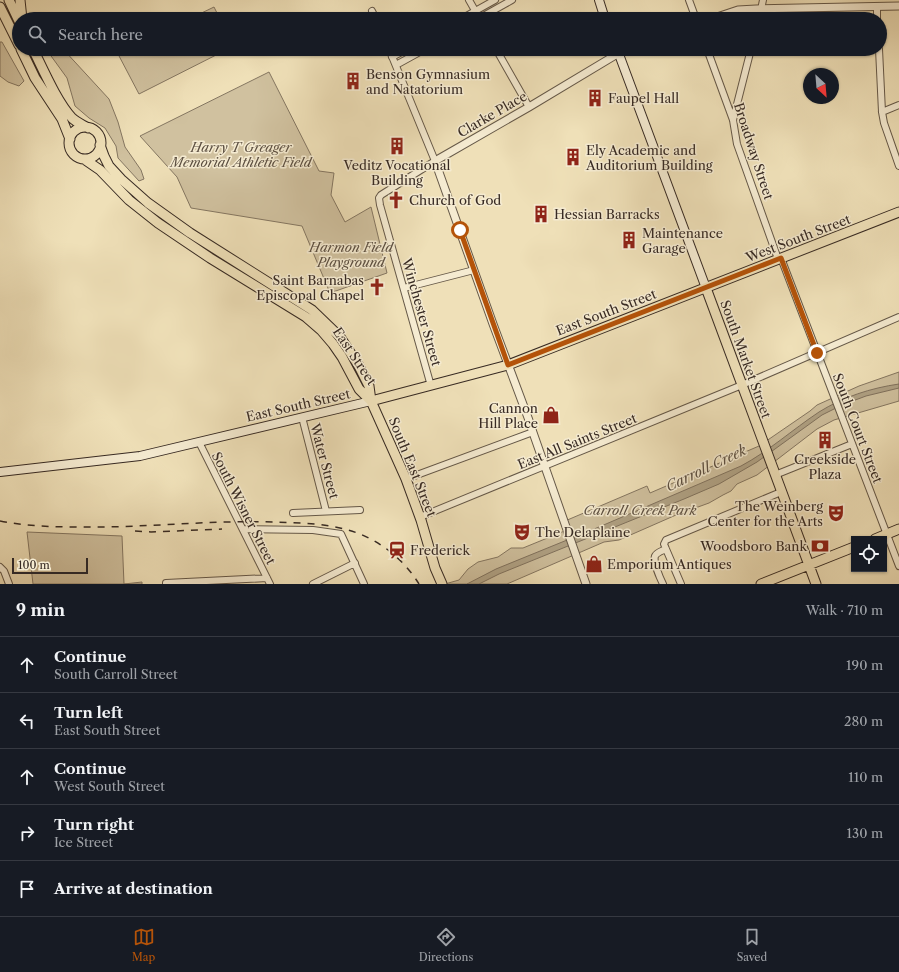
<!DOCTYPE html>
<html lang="en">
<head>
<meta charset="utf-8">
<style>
  :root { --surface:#171b24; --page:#20242c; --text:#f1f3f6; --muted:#9ea1a6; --line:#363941; --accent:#b45309 }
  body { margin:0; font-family:"Libre Caslon Text",serif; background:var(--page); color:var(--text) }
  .controls { position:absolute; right:12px; bottom:12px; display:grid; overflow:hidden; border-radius:0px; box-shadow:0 1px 3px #0004 }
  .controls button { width:36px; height:36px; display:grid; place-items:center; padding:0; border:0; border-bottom:1px solid var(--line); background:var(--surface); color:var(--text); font:20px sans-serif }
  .compass { position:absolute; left:803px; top:68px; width:36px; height:36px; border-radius:50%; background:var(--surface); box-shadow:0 1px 3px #0004; rotate:154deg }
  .scale { position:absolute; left:12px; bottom:10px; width:76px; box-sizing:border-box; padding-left:4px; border:2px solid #372a23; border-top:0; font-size:11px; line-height:14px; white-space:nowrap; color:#372a23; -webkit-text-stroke:3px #f5ebd1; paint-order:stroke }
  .stop { position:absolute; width:12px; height:12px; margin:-9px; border:3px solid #b45309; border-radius:50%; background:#fff }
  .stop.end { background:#b45309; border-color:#fff; box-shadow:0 1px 4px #0008 }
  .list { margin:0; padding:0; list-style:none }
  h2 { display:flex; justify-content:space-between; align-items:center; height:52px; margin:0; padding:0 16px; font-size:17px }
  h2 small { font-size:13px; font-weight:400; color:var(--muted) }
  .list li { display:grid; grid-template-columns:26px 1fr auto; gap:12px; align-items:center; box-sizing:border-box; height:56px; padding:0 16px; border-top:1px solid var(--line) }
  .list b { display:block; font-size:15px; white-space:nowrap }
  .list p { margin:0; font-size:13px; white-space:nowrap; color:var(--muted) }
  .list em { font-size:13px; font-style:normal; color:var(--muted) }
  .icon { flex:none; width:22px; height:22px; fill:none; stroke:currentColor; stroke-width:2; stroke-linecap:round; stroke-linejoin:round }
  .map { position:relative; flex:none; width:899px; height:584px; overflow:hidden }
  .search { position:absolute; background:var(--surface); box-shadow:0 1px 3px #0004; left:12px; right:12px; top:12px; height:44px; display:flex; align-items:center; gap:10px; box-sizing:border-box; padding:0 14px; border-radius:22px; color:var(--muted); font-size:15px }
  .sheet { height:332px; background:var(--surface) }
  nav { display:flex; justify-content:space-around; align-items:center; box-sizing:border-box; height:56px; border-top:1px solid var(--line); background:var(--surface); font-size:11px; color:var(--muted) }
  nav a { display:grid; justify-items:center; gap:2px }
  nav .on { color:var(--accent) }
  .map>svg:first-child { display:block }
</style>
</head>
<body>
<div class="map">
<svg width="899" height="584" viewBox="0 0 899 584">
  <rect width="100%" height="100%" fill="#efe0b8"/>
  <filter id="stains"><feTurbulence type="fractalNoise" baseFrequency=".005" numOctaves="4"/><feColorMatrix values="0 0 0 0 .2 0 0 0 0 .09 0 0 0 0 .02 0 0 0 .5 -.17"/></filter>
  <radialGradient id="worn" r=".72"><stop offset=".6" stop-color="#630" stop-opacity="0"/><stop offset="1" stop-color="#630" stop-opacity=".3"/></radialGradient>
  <!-- green -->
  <path fill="#d0c19f" stroke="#847661" d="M214 7 220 19H189Z
    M0 42H2L24 81 19 86 8 82 0 76Z
    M46 49H63L109 99 118 122 125 147 141 170 144 179 139 181 118 158 116 146 105 128 89 118 75 106 67 78Z
    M129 49H228L139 94 118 54Z
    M269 72 319 171 334 173 331 195 345 222 371 207 387 273 330 293 302 226 191 208 177 177 140 136Z
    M899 372V401L834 420 817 429 757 475 737 484 731 491 723 495 709 503 676 515 619 540 604 542 507 584H445L459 580 468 569 478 562 498 557 511 548H523L567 530 565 521 647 486 650 493 759 446 810 411 817 405 859 386Z
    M27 532 122 536 124 584 142 582V584H33Z"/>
  <!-- water -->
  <path fill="#b0a285" stroke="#80725e" d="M899 384V388L866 396 842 405 822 415 757 462 719 484 684 499 499 574 479 584H467L496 569 599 527 741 466C769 451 792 430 819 412 843 397 871 388 899 384Z"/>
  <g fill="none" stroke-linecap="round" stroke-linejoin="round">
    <!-- minor casing -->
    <g stroke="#655848" stroke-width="8">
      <path id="minor" d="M469 0 477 14
        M689 0 696 19
        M877 6V19
        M372 11 376 19
        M461 19 495 0
        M478 19 512 0
        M759 19 763 0
        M389 49 435 161 381 195 379 198 380 205 431 386
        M496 49 529 107
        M707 49 733 120 737 144 778 259
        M879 49 882 112 884 123 899 166
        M392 57 407 49
        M396 65 425 49
        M882 112 899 105
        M733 120 751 49
        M781 258 899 566
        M404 288 474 270
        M302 417 326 511
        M199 442 270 584
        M775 475 852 444
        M406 479 533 432
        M293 513 360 510
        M420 517 742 385 899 317
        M243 529 313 530 341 534 364 584
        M0 567 4 571 9 584
        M166 583 267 578
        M313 584 355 563
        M663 584C660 578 653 562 655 556 657 552 662 551 666 549
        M681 584 666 549 664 544 666 540 781 492"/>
    </g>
    <!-- tertiary casing -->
    <g stroke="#655848" stroke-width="9">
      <path id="tertiary" d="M711 19 738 10 756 9 899 6
        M530 423 493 324 435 161 529 107 619 53 630 49
        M530 424 586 584"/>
    </g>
    <!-- secondary casing -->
    <g stroke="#372a23" stroke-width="10">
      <path id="secondary" d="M599 0 605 19
        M617 49 706 288
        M0 472 140 456 371 401"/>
    </g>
    <!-- primary casing -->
    <g stroke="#372a23" stroke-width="11">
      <path id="primary" d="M9 0 19 21
        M20 0 22 19
        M0 7 19 45
        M21 49 35 78 62 119 70 139
        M33 49C43 69 57 102 72 118 76 122 83 125 88 128
        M69 143a16 16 0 1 1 32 0a16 16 0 1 1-32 0Z
        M100 145 104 156 109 166 121 179 148 203 190 233 312 310 340 337 359 366 369 386 371 401 406 479 421 520 435 568 442 584
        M84 159 100 170 129 200 158 223 210 258 306 317 321 330 333 344 342 357 359 389 371 401
        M706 288 816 584
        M371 401 508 365 899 212
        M875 539 899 529
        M761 584 854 547"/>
    </g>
    <!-- minor -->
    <use href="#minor" stroke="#f5ebd1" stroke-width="6"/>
    <!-- tertiary -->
    <use href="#tertiary" stroke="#f5ebd1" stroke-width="7"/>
    <!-- secondary -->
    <use href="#secondary" stroke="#f5ebd1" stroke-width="8"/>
    <!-- primary -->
    <use href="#primary" stroke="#efe0b8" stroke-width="9"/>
    <!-- rail -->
    <path stroke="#372a23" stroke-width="1.5" stroke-dasharray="7 7" stroke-linecap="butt" d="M0 521C26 526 52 527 79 527 143 528 208 520 273 522 298 523 324 523 348 530 377 538 403 558 419 584
      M135 531 151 532 222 529"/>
  </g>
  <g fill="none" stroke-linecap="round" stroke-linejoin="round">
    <!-- route -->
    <path stroke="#b45309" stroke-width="5" d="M460 230 508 365 781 258 817 353"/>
  </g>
  <!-- icons -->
  <defs>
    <g id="building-bare" transform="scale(1.38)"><path d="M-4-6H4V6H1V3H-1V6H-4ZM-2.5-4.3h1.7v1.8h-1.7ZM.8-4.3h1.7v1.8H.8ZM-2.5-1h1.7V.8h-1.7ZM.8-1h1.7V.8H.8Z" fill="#8f2418" stroke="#f5ebd1" stroke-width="2.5" paint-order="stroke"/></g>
    <g id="church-bare" transform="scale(1.38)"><path d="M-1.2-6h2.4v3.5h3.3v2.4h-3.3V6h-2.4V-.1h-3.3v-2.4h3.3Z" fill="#8f2418" stroke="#f5ebd1" stroke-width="2.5" paint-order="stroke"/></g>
    <g id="shop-bare" transform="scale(1.38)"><path d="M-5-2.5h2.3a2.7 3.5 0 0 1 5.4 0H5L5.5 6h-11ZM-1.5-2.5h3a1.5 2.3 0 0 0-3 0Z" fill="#8f2418" stroke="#f5ebd1" stroke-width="2.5" paint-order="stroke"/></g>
    <g id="theatre-bare" transform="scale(1.38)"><path d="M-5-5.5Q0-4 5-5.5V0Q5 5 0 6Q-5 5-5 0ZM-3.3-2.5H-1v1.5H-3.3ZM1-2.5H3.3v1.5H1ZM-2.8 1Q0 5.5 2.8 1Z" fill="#8f2418" stroke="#f5ebd1" stroke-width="2.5" paint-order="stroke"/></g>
    <g id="bank-bare" transform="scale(1.38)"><path d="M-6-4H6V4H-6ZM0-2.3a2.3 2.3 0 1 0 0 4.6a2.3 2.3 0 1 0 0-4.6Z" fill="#8f2418" stroke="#f5ebd1" stroke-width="2.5" paint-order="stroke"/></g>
    <g id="station-bare" transform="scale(1.38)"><path d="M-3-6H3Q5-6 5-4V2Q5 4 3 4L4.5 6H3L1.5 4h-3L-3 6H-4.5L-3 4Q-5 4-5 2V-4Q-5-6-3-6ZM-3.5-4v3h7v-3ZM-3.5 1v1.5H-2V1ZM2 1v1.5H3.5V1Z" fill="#8f2418" stroke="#f5ebd1" stroke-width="2.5" paint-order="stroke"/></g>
  </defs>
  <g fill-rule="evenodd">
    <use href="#building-bare" x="353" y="81"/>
    <use href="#building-bare" x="595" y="98"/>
    <use href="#building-bare" x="397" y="146"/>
    <use href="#building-bare" x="573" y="157"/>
    <use href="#church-bare" x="396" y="200"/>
    <use href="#building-bare" x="541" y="214"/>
    <use href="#building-bare" x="629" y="240"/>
    <use href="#church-bare" x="377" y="287"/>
    <use href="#shop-bare" x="551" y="415"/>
    <use href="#building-bare" x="825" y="440"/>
    <use href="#theatre-bare" x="836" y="513"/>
    <use href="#theatre-bare" x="522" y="532"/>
    <use href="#bank-bare" x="820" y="546"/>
    <use href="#station-bare" x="397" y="550"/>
    <use href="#shop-bare" x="594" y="564"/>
  </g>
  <g text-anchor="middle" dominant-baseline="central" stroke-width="3" stroke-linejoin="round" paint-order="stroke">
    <!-- poi labels -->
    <g font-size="13" fill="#372a23" stroke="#f5ebd1" text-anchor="start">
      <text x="366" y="74">Benson Gymnasium<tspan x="366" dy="15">and Natatorium</tspan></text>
      <text x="608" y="98">Faupel Hall</text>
      <text x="586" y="150">Ely Academic and<tspan x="586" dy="15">Auditorium Building</tspan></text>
      <text x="397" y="165" text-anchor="middle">Veditz Vocational<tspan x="397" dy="15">Building</tspan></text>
      <text x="409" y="200">Church of God</text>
      <text x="554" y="214">Hessian Barracks</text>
      <text x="642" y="233">Maintenance<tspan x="642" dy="15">Garage</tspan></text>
      <text x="364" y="280" text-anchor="end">Saint Barnabas<tspan x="364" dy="15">Episcopal Chapel</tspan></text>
      <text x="538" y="408" text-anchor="end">Cannon<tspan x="538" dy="15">Hill Place</tspan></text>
      <text x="825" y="459" text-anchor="middle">Creekside<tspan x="825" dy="15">Plaza</tspan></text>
      <text x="823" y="506" text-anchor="end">The Weinberg<tspan x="823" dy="15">Center for the Arts</tspan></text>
      <text x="535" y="532">The Delaplaine</text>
      <text x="807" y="546" text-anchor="end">Woodsboro Bank</text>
      <text x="410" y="550">Frederick</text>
      <text x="607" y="564">Emporium Antiques</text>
    </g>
    <!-- street labels -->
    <g font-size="13" fill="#372a23" stroke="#f5ebd1">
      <text transform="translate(492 114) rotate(-30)">Clarke Place</text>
      <text transform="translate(754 151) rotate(72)">Broadway Street</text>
      <text transform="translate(798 238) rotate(-21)">West South Street</text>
      <text transform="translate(422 312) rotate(74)">Winchester Street</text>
      <text transform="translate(606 312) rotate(-21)">East South Street</text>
      <text transform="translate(355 356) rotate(56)">East Street</text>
      <text transform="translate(746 359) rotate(70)">South Market Street</text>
      <text transform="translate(298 405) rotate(-13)">East South Street</text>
      <text transform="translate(858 428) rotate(69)">South Court Street</text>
      <text transform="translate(577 441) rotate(-22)">East All Saints Street</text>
      <text transform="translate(325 461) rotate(75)">Water Street</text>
      <text transform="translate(413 467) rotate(68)">South East Street</text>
      <text transform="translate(244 508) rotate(63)">South Wisner Street</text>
    </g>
    <!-- park labels -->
    <g font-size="13" font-style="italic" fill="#5d5042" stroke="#f5ebd1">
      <text x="241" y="147">Harry T Greager<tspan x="241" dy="15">Memorial Athletic Field</tspan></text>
      <text x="351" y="247">Harmon Field<tspan x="351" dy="15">Playground</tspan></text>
      <text x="640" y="510">Carroll Creek Park</text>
    </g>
    <!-- water labels -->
    <g font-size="14" font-style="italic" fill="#5b4e40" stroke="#f5ebd1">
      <text transform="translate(706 468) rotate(-26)">Carroll Creek</text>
    </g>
  </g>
  <rect width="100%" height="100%" filter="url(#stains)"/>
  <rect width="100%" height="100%" fill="url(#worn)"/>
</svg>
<div class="controls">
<button><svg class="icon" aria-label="locate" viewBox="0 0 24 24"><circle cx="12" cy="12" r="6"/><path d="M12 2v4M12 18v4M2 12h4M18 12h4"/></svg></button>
</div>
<svg class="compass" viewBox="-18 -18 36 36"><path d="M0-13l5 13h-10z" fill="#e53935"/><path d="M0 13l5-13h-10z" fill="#9ea1a6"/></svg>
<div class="scale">100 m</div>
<div class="stop" style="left:460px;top:230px"></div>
<div class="stop end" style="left:817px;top:353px"></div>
<div class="search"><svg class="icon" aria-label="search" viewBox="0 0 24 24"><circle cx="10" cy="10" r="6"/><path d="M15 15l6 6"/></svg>Search here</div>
</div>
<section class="sheet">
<h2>9 min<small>Walk · 710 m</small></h2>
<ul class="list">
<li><svg class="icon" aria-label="ahead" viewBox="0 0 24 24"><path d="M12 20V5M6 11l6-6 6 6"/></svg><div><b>Continue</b><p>South Carroll Street</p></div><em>190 m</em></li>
<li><svg class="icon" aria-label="left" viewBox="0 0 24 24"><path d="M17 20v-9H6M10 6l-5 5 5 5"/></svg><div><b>Turn left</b><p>East South Street</p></div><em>280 m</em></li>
<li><svg class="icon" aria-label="ahead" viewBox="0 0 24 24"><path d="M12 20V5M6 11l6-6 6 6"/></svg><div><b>Continue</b><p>West South Street</p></div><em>110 m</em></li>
<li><svg class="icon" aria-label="right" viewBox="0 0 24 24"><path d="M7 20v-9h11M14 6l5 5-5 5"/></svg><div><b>Turn right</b><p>Ice Street</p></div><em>130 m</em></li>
<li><svg class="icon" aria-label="arrive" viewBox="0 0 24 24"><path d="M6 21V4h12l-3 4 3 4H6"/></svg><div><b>Arrive at destination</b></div></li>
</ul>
</section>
<nav>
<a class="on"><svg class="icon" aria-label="map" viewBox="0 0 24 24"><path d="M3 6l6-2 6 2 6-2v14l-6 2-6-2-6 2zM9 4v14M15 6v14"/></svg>Map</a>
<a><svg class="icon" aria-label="directions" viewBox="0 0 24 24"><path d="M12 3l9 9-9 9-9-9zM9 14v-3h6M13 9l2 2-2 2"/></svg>Directions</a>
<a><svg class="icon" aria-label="saved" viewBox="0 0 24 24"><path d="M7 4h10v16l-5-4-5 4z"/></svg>Saved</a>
</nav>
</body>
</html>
